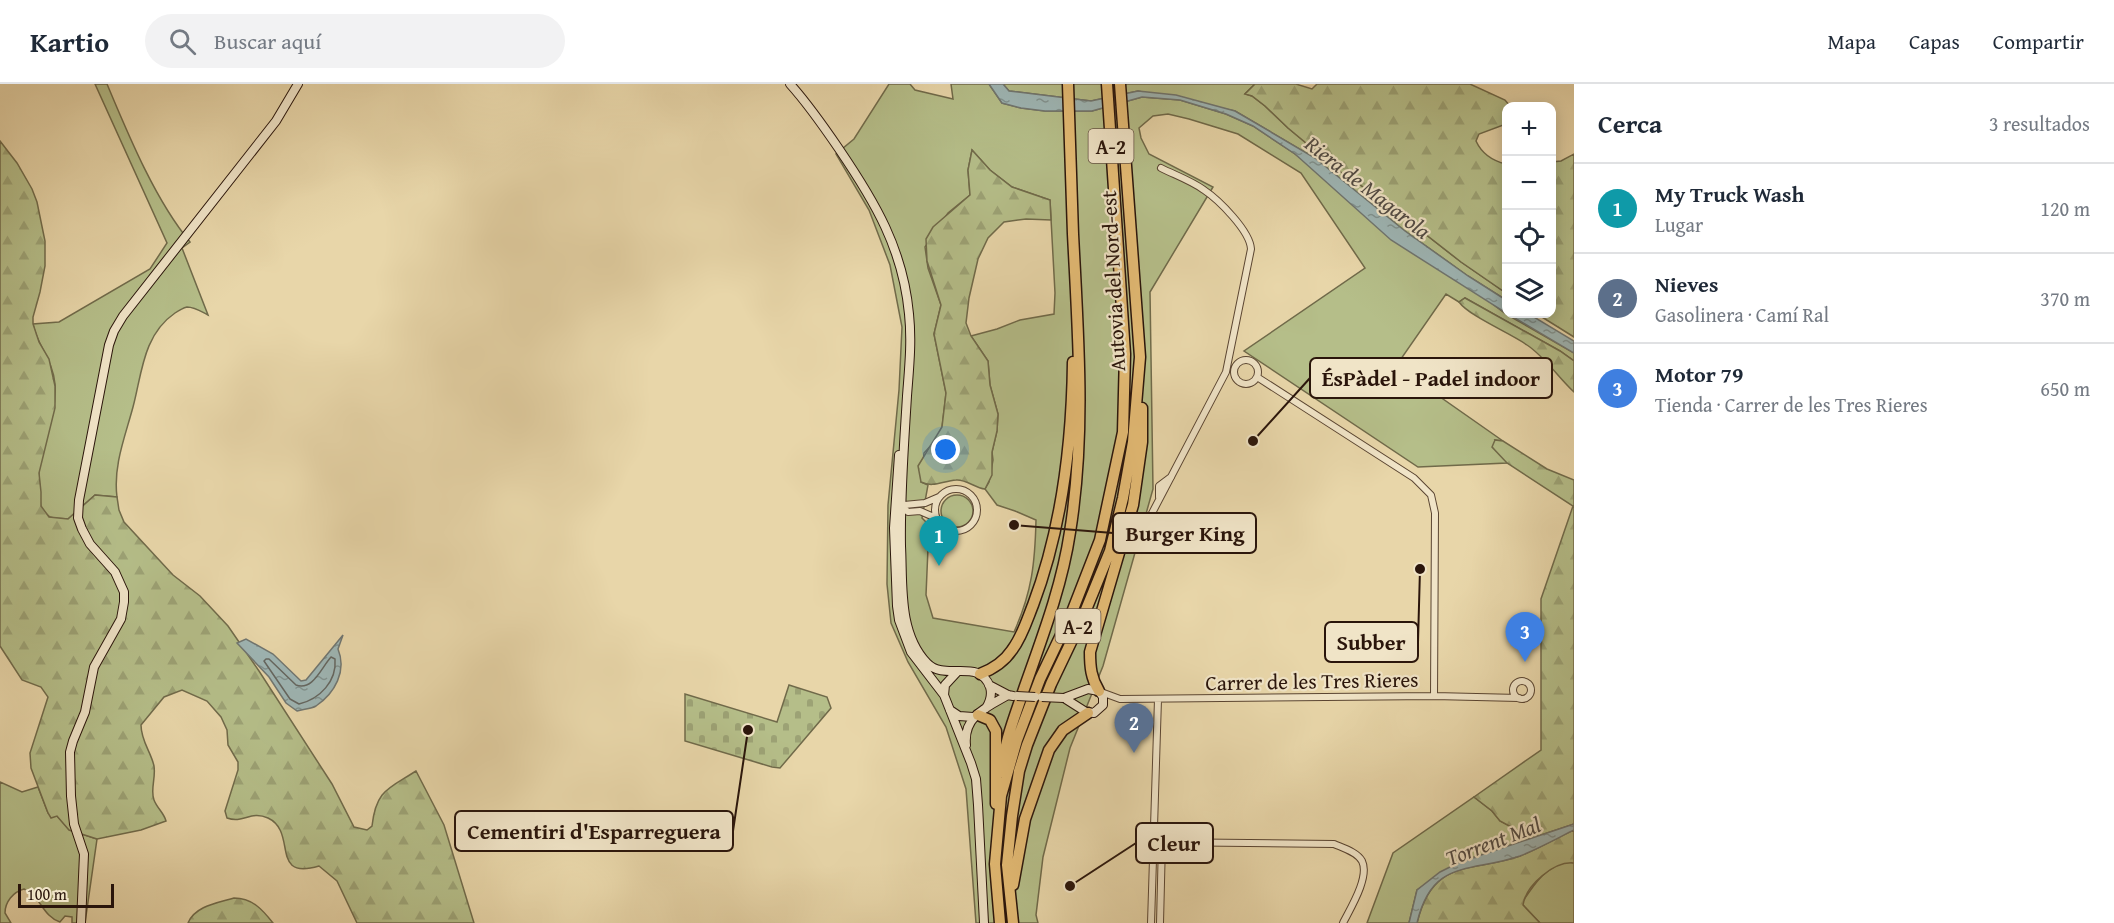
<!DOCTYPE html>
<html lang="es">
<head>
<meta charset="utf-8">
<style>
  :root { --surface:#fff; --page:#f2f2f3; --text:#1f2937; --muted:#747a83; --line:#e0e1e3; --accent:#d93025 }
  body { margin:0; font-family:"Gentium Book Plus",serif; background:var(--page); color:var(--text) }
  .controls { position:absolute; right:18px; top:18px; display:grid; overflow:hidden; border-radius:12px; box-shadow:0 3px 15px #0003 }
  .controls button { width:54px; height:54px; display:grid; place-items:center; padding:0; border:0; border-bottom:2px solid var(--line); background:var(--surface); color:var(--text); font:30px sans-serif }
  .scale { position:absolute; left:18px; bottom:15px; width:96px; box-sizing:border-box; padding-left:6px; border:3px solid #2a150b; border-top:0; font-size:16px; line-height:21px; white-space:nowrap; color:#2a150b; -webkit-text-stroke:4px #f0e4c7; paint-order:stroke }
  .you { position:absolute; left:946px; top:366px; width:21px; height:21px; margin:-15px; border:4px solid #fff; border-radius:50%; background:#1a73e8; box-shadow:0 0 0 9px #1a73e833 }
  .badge { display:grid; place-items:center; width:39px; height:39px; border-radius:50%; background:var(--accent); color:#fff; font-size:20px; font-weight:700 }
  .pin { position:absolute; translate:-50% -50px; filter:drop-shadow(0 2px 3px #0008) }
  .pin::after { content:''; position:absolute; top:32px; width:21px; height:18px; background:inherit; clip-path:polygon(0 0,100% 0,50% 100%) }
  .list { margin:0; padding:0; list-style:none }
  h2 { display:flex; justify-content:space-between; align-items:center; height:78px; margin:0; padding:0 24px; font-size:26px }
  h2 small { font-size:20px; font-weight:400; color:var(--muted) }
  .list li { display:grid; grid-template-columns:39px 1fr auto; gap:18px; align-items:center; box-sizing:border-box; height:90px; padding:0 24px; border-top:2px solid var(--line) }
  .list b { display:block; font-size:22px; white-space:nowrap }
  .list p { margin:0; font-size:20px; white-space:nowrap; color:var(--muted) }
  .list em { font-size:20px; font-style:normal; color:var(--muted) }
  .icon { flex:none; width:33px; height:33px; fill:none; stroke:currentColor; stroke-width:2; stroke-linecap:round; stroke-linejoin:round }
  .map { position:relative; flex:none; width:1574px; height:839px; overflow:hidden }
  header { display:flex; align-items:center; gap:36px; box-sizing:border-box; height:84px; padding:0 30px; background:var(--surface); border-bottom:2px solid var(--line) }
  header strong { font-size:28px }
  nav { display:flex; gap:33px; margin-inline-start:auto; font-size:21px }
  .search { width:420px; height:54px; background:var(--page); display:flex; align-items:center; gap:15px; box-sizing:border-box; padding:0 21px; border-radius:33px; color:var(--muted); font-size:22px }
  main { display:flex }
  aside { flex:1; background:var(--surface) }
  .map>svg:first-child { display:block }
</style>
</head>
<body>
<header>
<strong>Kartio</strong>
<div class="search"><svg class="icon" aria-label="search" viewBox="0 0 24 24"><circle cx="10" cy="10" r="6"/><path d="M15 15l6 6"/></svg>Buscar aquí</div>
<nav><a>Mapa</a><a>Capas</a><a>Compartir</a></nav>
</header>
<main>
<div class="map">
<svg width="1574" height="839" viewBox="0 0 1574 839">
  <defs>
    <pattern id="forest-firs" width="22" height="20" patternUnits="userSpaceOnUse" patternTransform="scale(1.5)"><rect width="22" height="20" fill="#b5be89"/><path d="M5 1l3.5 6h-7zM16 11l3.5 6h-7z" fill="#9ca275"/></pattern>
    <pattern id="cemetery-stones" width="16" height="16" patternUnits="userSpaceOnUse" patternTransform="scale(1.5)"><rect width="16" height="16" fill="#b5be89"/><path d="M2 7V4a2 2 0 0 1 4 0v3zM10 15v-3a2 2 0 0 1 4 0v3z" fill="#9ca275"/></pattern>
    <pattern id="water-ripples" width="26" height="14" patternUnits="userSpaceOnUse" patternTransform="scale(1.5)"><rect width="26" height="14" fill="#9eb6b5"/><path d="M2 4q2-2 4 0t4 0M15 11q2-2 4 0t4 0" fill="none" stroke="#819391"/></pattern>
  </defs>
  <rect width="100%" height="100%" fill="#e8d6a9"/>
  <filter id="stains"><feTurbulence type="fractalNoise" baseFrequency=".00333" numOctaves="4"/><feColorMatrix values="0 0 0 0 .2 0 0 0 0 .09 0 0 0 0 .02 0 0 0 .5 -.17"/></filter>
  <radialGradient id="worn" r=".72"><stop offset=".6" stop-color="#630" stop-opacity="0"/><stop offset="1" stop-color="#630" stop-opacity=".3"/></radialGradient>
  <!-- grass -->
  <path fill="#b5be89" stroke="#706a4a" stroke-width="1.5" fill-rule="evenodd" d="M95 0H107C128 50 155 116 190 158L182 164 208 231C202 228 195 223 187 223 183 224 178 227 175 229 143 251 142 289 133 323 125 353 113 382 117 413L95 411 68 435C62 434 55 435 50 433 47 431 42 426 41 423 40 420 39 389 39 386 44 357 57 330 55 300 53 276 37 262 33 240L59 238 150 185 167 159Z
    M889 0H910L915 6 953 15 951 0H989L1002 19 1021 24 1045 27H1092L1142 13 1180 16 1226 30 1253 42 1295 70 1506 230 1574 269V277L1560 267 1465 214 1459 218 1446 210 1396 282 1503 357 1495 356 1507 379 1418 383 1244 267 1365 184 1301 89 1238 50 1189 35 1168 30 1153 32 1139 44 1141 54 1149 70 1213 103 1150 208 1153 405 1103 582 1070 664 1043 773 1036 831 1038 839H976L966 705 946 643 908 578 891 539 887 500 888 421 899 306 902 243 890 181 869 126 836 70 854 55ZM972 66 990 86 1012 103 1050 116 1055 209 1054 230 1020 236 997 245 971 252 988 277 990 301 998 330 997 347 992 368 993 376 989 398 985 405 997 421 1015 427 1036 436C1035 479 1032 508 1014 548L933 534 926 511 929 441 922 434 928 401 921 398 924 369 935 357 942 343 946 309 934 250 941 221 928 184 925 163 948 129 970 111 968 86Z
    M1003 0H1255L1245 10 1252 12 1265 22 1288 44 1342 89 1374 110 1461 178 1506 209V216L1468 192 1405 147 1315 74 1235 27 1138 7 1091 17 1009 7Z
    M941 427a16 16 0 1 1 32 0a16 16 0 1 1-32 0Z
    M0 698 22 708 38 703 48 729 57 732 70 746 97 755 85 839H72V833L65 832 60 838C42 832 41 812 24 805 13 808 5 818 5 829L11 839H0Z
    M1474 713 1492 727 1500 737 1532 754 1460 778 1417 806 1409 839H1367L1393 769Z
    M1568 778 1574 779V839H1540L1523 821V817C1535 799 1546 782 1568 778Z"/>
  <!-- forest -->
  <path fill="url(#forest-firs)" stroke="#706a4a" stroke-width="1.5" d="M1255 0H1296L1312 5 1317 0H1470L1505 16 1510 22H1506V40L1479 50 1476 57C1482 70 1493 77 1506 80V209L1461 178 1374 110 1342 89 1288 44 1265 22 1252 12 1245 10Z
    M0 57 17 79 32 105 37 118 45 157V182L40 208 33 233V240L39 258 49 275 55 302V324L39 389 41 408V422L49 433 68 435 95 411 117 413 119 426 124 438 173 491 200 512 228 542 259 587 332 700 354 743 367 746 372 742C376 706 388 705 416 687L444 741 474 839H357L337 797 319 782C269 797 298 748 268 734 250 726 244 740 227 734L225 727 238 686V678L228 661 227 646 221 633 207 617 182 606 164 613 141 641C141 657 151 668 154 682 156 694 150 706 154 716 157 724 164 729 166 737L141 746 97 755 69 746 57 732 51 734 48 729 31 684 30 669 48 613 41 603 22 596 0 562Z
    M972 66 990 86 1012 103 1050 116 1051 136 1026 135 1004 138 988 154 978 175 969 214 966 239 971 252 988 277 990 301 998 330 997 347 992 368V391L985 405C975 404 966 395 956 396 943 397 933 404 921 398L918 382 942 343 946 309 934 250 941 221 927 177 926 155 933 143 970 111 968 86Z
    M1574 70V253L1537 230H1552V78L1561 77Z
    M1465 214 1560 267 1574 277V308C1558 293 1545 273 1527 261 1510 249 1469 232 1459 218Z
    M1495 356 1503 357 1547 385 1574 396V740L1532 754 1500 737 1492 727 1474 713 1541 666V515L1573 422 1507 379 1492 363Z
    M1574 746V779C1554 777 1526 801 1523 821L1540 839H1417C1433 773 1471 789 1520 772 1538 765 1556 754 1574 746Z
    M234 814C252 814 262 825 273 839H188C195 822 217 819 234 814Z"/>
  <!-- cemetery -->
  <path fill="url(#cemetery-stones)" stroke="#706a4a" stroke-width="1.5" d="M789 601 827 613 831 624 780 684 772 683 685 657V610L777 638Z"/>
  <!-- water -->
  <path fill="url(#water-ripples)" stroke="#707671" stroke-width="1.5" d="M989 0H1003L1009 7 1091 17 1138 7 1176 11 1235 27 1315 74 1405 147 1468 192 1506 216V229L1391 156 1295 70 1253 42 1226 30 1180 16 1142 13 1092 27H1045L1021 24 1002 19Z
    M1508 230H1529L1574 257V269Z
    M343 551 338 565C347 587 335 609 316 622 311 625 303 625 297 627L286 619 269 593 237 559 246 555 273 570 301 597 306 596Z
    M1574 740V746C1556 755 1538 765 1520 772 1471 789 1432 774 1417 839H1409L1417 806 1440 788 1460 778Z"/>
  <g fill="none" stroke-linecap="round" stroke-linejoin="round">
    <!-- shore -->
    <path stroke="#646660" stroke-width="1.5" d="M331 573 335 575C337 597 320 615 299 620L290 615 264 577 266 575H269L296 601C313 607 321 584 331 573Z"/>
    <!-- minor casing -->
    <g stroke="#5a4532" stroke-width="8">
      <path id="minor" d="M1234 288a12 12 0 1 1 24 0a12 12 0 1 1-24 0Z
        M1257 293 1414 394 1431 411 1435 429 1434 612
        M935 426a21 21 0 1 1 42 0a21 21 0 1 1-42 0Z
        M1159 413V402L1171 393
        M900 421 908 428 920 427 936 434
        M901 424 904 421 925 419 939 413
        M1150 433 1226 288 1251 165C1250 147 1219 116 1204 106 1192 97 1175 91 1161 84
        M1513 606a9 9 0 1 1 18 0a9 9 0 1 1-18 0Z
        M1101 608 1120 615 1434 612 1519 614
        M1154 758 1334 760C1343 764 1357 768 1362 777 1370 793 1350 825 1343 839
        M1151 839 1158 615
        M1160 839 1162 758"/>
    </g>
    <!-- secondary casing -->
    <g stroke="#2a150b" stroke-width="10">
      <path id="secondary" d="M790 0C808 20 824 43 839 65 875 118 903 165 909 230 912 258 909 285 907 312 904 362 900 412 901 462 903 500 898 549 927 579 945 598 979 573 990 603 992 610 990 618 986 624
        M899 371 894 444 897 522 899 536 911 568 944 611 971 679 976 695 978 721 984 839
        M989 601 1008 611 1013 612
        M1088 605 1099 607 1103 613V621L1094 629 1086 628 1064 614Z
        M944 611 945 601 957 588
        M950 626 959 632 973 633
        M966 661C963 632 987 623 1008 611
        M81 839 84 770 74 740 71 712 70 668 73 657 85 628 94 583 121 535 124 518V508L115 488 90 460 82 445 78 434 79 416 109 261 114 247 123 232 276 37 298 0"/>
    </g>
    <!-- motorway casing -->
    <g stroke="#2a150b" stroke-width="13">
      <path id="motorway" d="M980 590C993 585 1004 578 1012 566 1022 553 1027 536 1033 521 1062 444 1072 359 1073 278
        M1099 607C1091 594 1090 583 1090 568L1133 421 1142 358V324
        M978 631 990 636 996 647V720
        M1001 688C1004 659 1015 632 1024 605 1042 554 1062 502 1070 448 1086 349 1078 250 1073 150 1071 100 1070 50 1068 0
        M1013 801 1025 735 1049 666 1063 646 1088 629
        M1000 839 995 780 1001 712 1017 656 1040 595 1072 528 1100 456 1123 348 1125 270 1107 0
        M1013 839 1007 781 1012 732 1019 687 1027 661 1051 600 1083 533 1110 467 1123 414 1133 358 1140 273 1120 0"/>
    </g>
    <!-- minor -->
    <use href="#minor" stroke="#f0e4c7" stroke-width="6"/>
    <!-- secondary -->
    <use href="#secondary" stroke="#f0e4c7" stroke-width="8"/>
    <!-- motorway -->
    <use href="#motorway" stroke="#e4bb74" stroke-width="10"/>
    <!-- secondary-bridge casing -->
    <g stroke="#2a150b" stroke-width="10" stroke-linecap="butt">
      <path id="secondary-bridge" d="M1017 612 1035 613
        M1042 613 1064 614"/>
    </g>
    <!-- secondary-bridge -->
    <use href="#secondary-bridge" stroke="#f0e4c7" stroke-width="8"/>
  </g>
  <g text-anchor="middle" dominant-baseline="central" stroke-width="4.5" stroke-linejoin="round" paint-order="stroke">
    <!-- shield labels -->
    <g fill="#f0e4c7" stroke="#655343" stroke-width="1.5">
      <rect x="1088.5" y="45" width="45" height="34" rx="4.5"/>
      <rect x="1055.5" y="525" width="45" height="34" rx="4.5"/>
    </g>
    <g font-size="20" font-weight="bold" fill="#2a150b">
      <text x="1111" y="62">A-2</text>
      <text x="1078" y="542">A-2</text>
    </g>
    <!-- street labels -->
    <g font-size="21" fill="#2a150b" stroke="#f0e4c7">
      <text transform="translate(1113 197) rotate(-93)">Autovia del Nord-est</text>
      <text transform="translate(1312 597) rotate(-1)">Carrer de les Tres Rieres</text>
    </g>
    <!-- water labels -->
    <g font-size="22" font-style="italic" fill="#534d46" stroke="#f0e4c7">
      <text transform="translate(1368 103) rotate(38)">Riera de Magarola</text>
      <text transform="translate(1493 757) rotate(-21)">Torrent Mal</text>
    </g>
  </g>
  <!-- callouts -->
  <path fill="none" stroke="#2a150b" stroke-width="2" d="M1253 357L1310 294M1014 441L1113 449M1420 485L1418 558M748 646L733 747M1070 802L1136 759"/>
  <g fill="#2a150b" stroke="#f0e4c7" stroke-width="2">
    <circle cx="1253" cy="357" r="6"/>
    <circle cx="1014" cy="441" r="6"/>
    <circle cx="1420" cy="485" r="6"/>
    <circle cx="748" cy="646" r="6"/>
    <circle cx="1070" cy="802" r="6"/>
  </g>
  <g fill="#f0e4c7" stroke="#2a150b" stroke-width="2">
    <rect x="1310" y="274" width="242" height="40" rx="6"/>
    <rect x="1113" y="429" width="143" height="40" rx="6"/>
    <rect x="1325" y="538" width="93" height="40" rx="6"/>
    <rect x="455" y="727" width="278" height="40" rx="6"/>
    <rect x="1136" y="739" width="77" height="40" rx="6"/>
  </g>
  <g font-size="22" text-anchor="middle" font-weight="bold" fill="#2a150b">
    <text x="1431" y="302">ÉsPàdel - Padel indoor</text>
    <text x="1185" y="457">Burger King</text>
    <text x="1371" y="566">Subber</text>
    <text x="594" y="755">Cementiri d'Esparreguera</text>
    <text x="1174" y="767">Cleur</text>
  </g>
  <rect width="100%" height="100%" filter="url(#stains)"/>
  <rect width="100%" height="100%" fill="url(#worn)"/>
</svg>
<div class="controls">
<button>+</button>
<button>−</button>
<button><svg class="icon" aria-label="locate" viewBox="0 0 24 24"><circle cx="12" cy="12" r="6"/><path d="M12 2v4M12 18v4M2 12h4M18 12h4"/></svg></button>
<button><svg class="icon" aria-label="layers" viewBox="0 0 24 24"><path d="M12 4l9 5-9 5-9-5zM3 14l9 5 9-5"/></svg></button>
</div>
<div class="scale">100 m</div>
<div class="you"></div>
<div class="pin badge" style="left:939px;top:482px;background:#0f9aa8">1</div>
<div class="pin badge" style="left:1134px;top:669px;background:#5c6f8a">2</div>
<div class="pin badge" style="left:1525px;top:578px;background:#3f7fe0">3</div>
</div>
<aside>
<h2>Cerca<small>3 resultados</small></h2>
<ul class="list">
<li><span class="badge" style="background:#0f9aa8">1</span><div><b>My Truck Wash</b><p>Lugar</p></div><em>120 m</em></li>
<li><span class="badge" style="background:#5c6f8a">2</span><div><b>Nieves</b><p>Gasolinera · Camí Ral</p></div><em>370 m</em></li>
<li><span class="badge" style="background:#3f7fe0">3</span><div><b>Motor 79</b><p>Tienda · Carrer de les Tres Rieres</p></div><em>650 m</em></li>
</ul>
</aside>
</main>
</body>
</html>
